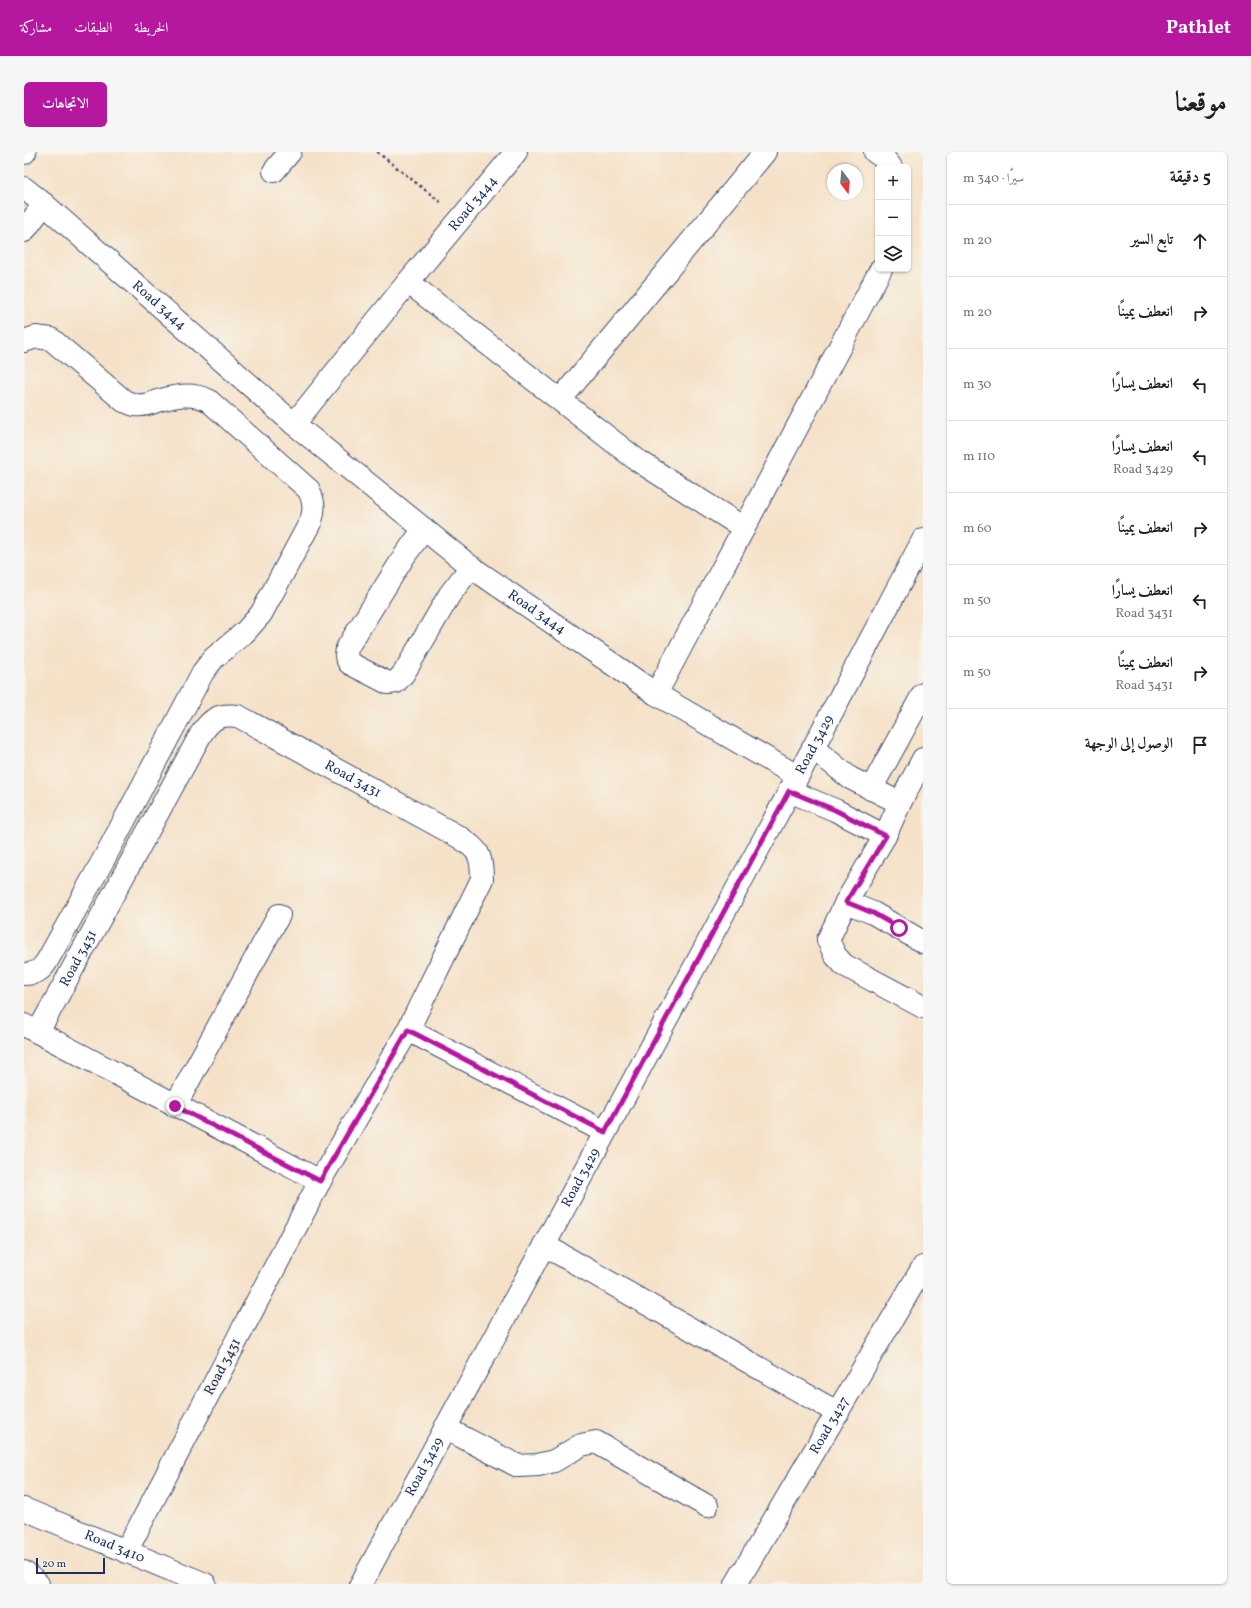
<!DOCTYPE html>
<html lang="ar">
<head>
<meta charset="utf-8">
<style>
  :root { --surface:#fff; --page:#f6f6f6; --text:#202124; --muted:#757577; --line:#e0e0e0; --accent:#b5179e }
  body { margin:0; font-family:Vollkorn,Amiri,serif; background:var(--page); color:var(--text); direction:rtl }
  .controls { position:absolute; right:12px; top:12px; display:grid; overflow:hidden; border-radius:6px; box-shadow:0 1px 3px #0004 }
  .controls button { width:36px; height:36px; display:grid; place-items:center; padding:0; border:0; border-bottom:1px solid var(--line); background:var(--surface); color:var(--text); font:20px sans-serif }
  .compass { position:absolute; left:803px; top:12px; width:36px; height:36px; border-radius:50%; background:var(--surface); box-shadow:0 1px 3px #0004; rotate:164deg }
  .scale { position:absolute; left:12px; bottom:10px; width:69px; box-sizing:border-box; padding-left:4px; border:2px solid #1b2f5e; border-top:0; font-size:11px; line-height:14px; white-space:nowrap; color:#1b2f5e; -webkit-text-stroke:3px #f7f3e8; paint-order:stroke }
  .stop { position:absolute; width:12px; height:12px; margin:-9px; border:3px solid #b5179e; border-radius:50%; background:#fff }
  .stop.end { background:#b5179e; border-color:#fff; box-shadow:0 1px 4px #0008 }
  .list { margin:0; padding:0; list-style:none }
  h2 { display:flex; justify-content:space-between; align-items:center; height:52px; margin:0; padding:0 16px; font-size:17px }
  h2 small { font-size:13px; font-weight:400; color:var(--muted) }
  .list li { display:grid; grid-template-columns:26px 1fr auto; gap:12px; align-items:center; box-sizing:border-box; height:72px; padding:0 16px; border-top:1px solid var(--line) }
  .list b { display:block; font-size:15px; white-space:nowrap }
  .list p { margin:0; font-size:13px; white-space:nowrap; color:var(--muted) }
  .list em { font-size:13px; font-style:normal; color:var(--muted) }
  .icon { flex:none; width:22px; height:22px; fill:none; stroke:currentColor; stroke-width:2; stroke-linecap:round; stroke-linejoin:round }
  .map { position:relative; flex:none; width:899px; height:1432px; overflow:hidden; direction:ltr; border-radius:6px }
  header { display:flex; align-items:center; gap:24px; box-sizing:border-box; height:56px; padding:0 20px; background:var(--accent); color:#fff }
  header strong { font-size:19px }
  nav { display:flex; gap:22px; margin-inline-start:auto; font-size:14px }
  .intro { display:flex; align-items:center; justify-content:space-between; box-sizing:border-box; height:96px; padding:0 24px }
  h1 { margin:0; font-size:28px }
  .button { padding:10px 18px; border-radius:6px; background:var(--accent); color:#fff; font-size:14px; font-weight:700 }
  main { display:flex; gap:24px; padding:0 24px }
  aside { flex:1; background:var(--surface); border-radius:6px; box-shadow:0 1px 3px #0004 }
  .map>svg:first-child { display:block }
</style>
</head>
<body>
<header>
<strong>Pathlet</strong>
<nav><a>الخريطة</a><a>الطبقات</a><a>مشاركة</a></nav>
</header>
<div class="intro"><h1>موقعنا</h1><a class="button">الاتجاهات</a></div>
<main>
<aside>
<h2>5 دقيقة<small>سيرًا · 340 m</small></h2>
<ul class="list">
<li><svg class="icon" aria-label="ahead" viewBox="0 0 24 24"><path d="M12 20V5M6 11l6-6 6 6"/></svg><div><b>تابع السير</b></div><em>20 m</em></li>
<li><svg class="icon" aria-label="right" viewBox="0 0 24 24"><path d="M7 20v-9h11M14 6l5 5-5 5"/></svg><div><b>انعطف يمينًا</b></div><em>20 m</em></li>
<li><svg class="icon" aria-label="left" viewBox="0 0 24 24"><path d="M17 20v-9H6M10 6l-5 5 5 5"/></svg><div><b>انعطف يسارًا</b></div><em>30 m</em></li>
<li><svg class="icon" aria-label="left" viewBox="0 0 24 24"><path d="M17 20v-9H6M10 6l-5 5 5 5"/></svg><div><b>انعطف يسارًا</b><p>Road 3429</p></div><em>110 m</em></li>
<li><svg class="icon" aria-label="right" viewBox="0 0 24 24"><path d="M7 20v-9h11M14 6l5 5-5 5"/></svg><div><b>انعطف يمينًا</b></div><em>60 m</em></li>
<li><svg class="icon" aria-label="left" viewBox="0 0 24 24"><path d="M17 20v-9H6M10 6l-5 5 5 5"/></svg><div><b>انعطف يسارًا</b><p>Road 3431</p></div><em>50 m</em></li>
<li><svg class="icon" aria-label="right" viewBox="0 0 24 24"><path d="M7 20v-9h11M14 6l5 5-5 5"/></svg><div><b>انعطف يمينًا</b><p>Road 3431</p></div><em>50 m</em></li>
<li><svg class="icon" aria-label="arrive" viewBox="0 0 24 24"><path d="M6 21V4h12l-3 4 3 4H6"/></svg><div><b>الوصول إلى الوجهة</b></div></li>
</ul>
</aside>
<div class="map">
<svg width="899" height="1432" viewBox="0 0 899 1432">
  <rect width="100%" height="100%" fill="#f7f3e8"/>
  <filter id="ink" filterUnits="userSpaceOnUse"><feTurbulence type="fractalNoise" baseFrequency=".025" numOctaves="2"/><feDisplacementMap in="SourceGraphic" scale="8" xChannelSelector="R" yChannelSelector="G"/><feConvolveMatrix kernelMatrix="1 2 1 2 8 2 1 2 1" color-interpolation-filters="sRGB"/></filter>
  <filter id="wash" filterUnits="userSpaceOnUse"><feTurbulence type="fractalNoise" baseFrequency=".012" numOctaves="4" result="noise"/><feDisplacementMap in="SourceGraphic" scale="16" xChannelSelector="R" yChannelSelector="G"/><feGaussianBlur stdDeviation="0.9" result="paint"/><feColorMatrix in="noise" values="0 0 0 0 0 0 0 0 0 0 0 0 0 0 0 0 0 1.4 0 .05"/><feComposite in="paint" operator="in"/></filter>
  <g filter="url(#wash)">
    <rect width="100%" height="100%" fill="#f5e1c8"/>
  </g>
  <g filter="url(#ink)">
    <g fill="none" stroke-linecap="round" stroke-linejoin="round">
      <!-- minor casing -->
      <g stroke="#3c4a6e" stroke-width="24">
        <g id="minor">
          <path d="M851 0 860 6 867 15"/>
          <path d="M0 1 1 0"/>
          <path d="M250 19 266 0"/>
          <path id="s1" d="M0 36 20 52 270 272 447 415 632 542 773 624"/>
          <path d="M0 79 20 52"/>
          <path d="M384 130 613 308 720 376"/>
          <path d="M0 189 12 185 27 187 100 249C103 250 107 252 111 253 119 254 126 252 133 249 151 244 166 240 184 248L285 338C290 350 291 357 287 369L237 462 221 480 190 506 179 520 82 703 23 809C17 819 11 822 0 822"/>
          <path d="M537 247 741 0"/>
          <path id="s2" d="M270 272 384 130 492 0"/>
          <path d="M400 377 381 403 323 496 322 504 325 511 364 531 372 530 380 521 426 442 447 415"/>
          <path d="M632 542 857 117"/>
          <path d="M789 596 826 626 876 651"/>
          <path d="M899 607 876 651 861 684 822 750 849 761 899 790"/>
          <path d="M847 637 899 542"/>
          <path d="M765 639 811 658 861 684"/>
          <path d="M822 750 804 788 811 803 820 813 899 855"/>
          <path d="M0 873 296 1029"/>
          <path d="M384 878 581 980"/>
          <path id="s3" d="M14 880 177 582C188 566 194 562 214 564L435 685C455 698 458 703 458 727L384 878 296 1029 102 1400"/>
          <path d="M151 954 255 763"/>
          <path d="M520 1093 814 1261"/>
          <path d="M421 1276 494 1314 514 1313 530 1309 557 1293 572 1290 683 1354"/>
          <path id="s4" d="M0 1357 181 1432"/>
          <path d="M0 1420 14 1432"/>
          <path id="s5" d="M337 1432 789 596 899 388"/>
          <path id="s6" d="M712 1432 899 1115"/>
        </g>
      </g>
      <!-- path -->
      <path stroke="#3c4a6e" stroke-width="2.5" stroke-dasharray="3 3" stroke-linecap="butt" d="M353 0 419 52"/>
      <!-- minor -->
      <use href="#minor" stroke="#fff" stroke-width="22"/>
    </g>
  </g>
  <g fill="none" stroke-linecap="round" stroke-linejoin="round" filter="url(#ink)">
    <!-- route -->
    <path stroke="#b5179e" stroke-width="5" d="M151 954 296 1029 384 878 581 980 765 639 811 658 862 684 822 750 849 761 875 776"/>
  </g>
  <g text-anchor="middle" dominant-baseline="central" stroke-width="3" stroke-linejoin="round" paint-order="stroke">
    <!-- street labels -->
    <g font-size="14" fill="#1b2f5e" stroke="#f7f3e8">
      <text stroke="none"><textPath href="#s2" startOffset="284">Road 3444</textPath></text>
      <text stroke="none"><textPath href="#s1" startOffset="179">Road 3444</textPath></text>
      <text stroke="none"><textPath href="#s1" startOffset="666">Road 3444</textPath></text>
      <text stroke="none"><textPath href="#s5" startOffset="954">Road 3429</textPath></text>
      <text stroke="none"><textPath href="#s3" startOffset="515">Road 3431</textPath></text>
      <text stroke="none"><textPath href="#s3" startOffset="84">Road 3431</textPath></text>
      <text stroke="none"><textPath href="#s5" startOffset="462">Road 3429</textPath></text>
      <text transform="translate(199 1215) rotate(-62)">Road 3431</text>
      <text stroke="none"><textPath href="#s6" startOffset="184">Road 3427</textPath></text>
      <text stroke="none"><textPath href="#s5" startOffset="133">Road 3429</textPath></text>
      <text stroke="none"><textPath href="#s4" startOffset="98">Road 3410</textPath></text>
    </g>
  </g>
</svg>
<div class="controls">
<button>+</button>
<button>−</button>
<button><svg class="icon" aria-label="layers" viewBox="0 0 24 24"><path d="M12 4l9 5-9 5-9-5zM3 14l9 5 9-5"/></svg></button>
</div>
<svg class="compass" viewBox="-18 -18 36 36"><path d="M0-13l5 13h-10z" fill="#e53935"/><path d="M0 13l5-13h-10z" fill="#757577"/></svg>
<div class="scale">20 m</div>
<div class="stop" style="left:875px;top:776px"></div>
<div class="stop end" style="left:151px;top:954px"></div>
</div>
</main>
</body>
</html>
